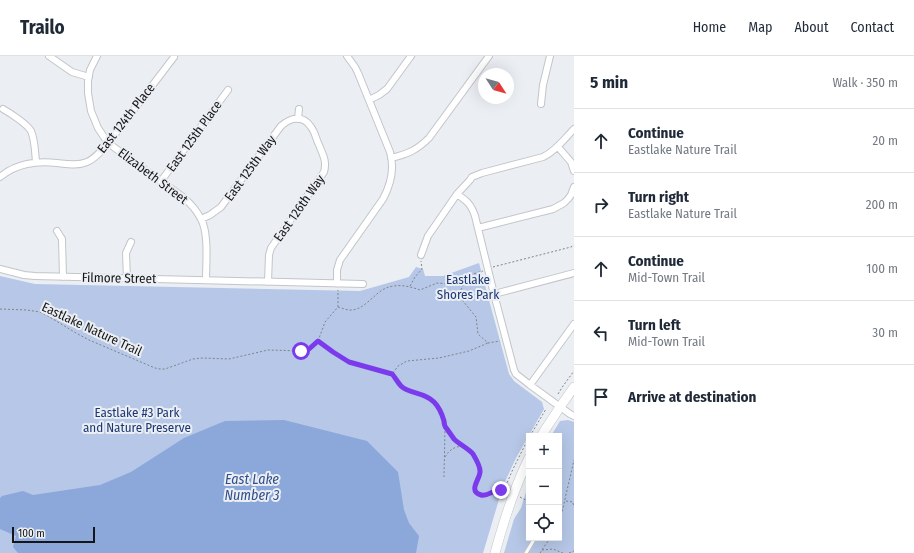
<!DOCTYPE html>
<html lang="en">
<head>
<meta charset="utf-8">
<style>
  :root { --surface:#fff; --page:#f6f6f7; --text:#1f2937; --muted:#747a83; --line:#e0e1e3 }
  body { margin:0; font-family:"Fira Sans Condensed",sans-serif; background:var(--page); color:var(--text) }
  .controls { position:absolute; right:12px; bottom:12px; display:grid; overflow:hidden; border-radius:0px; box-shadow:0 4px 16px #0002 }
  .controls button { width:36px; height:36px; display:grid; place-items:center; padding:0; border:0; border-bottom:1px solid var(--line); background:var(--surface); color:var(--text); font:20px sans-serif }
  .compass { position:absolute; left:478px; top:12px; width:36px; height:36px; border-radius:50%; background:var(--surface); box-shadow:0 4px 16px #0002; rotate:126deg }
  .scale { position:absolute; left:12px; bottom:10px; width:83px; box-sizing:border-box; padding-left:4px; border:2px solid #151617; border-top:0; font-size:11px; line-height:14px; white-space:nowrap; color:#151617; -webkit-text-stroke:3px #ebeef3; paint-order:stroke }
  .stop { position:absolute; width:12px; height:12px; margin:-9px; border:3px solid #7c3aed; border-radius:50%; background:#fff }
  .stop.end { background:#7c3aed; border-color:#fff; box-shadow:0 1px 4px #0008 }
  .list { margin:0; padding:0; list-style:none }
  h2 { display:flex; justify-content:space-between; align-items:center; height:52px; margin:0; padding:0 16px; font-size:17px }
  h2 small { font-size:13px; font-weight:400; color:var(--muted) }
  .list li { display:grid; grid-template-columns:26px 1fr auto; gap:12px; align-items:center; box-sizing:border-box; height:64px; padding:0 16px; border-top:1px solid var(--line) }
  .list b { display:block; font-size:15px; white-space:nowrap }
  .list p { margin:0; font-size:13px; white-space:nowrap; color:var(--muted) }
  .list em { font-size:13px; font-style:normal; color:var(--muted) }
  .icon { flex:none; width:22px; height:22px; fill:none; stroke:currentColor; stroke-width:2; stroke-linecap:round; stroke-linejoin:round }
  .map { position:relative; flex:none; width:574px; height:497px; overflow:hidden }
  header { display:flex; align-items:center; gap:24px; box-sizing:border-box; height:56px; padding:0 20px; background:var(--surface); border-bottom:1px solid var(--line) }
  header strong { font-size:19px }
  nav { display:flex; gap:22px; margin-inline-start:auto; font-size:14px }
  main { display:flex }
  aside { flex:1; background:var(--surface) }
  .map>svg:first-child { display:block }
</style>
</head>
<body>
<header>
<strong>Trailo</strong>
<nav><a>Home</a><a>Map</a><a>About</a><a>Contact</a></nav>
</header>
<main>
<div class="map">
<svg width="574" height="497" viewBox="0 0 574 497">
  <rect width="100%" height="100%" fill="#ebeef3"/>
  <!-- green -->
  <path fill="#b6c7e7" d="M479 207 509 318 514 325 542 346 544 353 516 402 503 430 483 497H0V220L35 228 360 235 409 221 416 211 423 213 425 220H443Z
    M568 364 574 366V497H504L514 463 521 452 527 433 529 423V482H559V380H551L560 365Z"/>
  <!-- water -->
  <path fill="#8ca7d9" d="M284 364 367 385 398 416 404 454 409 467 419 480 416 497H18L13 491 16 480 0 473V442L2 440 23 435 33 439 100 429 131 416 184 382 225 365Z"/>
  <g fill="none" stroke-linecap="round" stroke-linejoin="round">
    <!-- lane casing -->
    <g stroke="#c2c5c9" stroke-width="4.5">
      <path id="lane" d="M526 497 535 482"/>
    </g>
    <!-- street casing -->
    <g stroke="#c2c5c9" stroke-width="8">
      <path id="street" d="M49 0 72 16 89 21
        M97 0 90 14 88 25V37L91 55 98 72 108 87 183 141C190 147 197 155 201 163 209 177 206 208 206 224
        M369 44 379 39 387 33 411 0
        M541 48 543 29 550 0
        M3 53C10 57 27 68 31 75 35 84 35 96 36 106
        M298 63 299 53
        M558 91 571 106 574 115
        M391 102C408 98 417 94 429 82L489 0
        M0 121C17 107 36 105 57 107 67 108 78 110 87 106 100 101 117 75 126 64 142 43 158 22 174 1
        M161 125 228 34
        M457 138C467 145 471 148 475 160L494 238 514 314 516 318 530 329 570 358 574 360
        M201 163 210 159 221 151 281 70C291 61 303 59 311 71 315 76 316 83 319 89 323 99 327 105 324 116L271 192 269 199 268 226
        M478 172 553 153 564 147 568 143 571 139 574 131
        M57 175 62 183 63 221
        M421 199 428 180 457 138 470 124 472 121 482 117 543 101C556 95 564 83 574 73
        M0 213 24 219 35 220 363 228
        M127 223 126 197 131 186
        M337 228V214L340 204 383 143C391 128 395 113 390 96L358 17 355 11 347 0
        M494 238 574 217
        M530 329 574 268"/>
    </g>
    <!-- secondary casing -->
    <g stroke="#c2c5c9" stroke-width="10">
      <path id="secondary" d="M541 380 560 351 574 331
        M495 497C504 464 514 432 529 402"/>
    </g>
    <!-- path -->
    <path stroke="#818386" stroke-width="1" stroke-dasharray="2 2" stroke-linecap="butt" d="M493 211 571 191 574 189
      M466 221 461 234 463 245 476 261 478 278 488 287 500 285
      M410 230 415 221 422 213 421 205
      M338 251C342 252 346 254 350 254 363 255 374 238 384 233 396 227 409 230 420 234L437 227 451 228 466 220 483 215
      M0 253 27 254 40 256 48 260 76 277 89 284 155 312 160 313H165L193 303 202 302 229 303 268 294 301 295 309 293 318 285 333 296 349 306 392 318 401 330 406 334 424 339 434 345 440 355 445 372 444 421
      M318 285 325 266 338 251V234
      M393 317 398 310 407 305 439 302 469 295 488 287
      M558 338 563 330 574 315
      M446 372C448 376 451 379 454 382 466 394 474 393 480 412 482 421 468 432 479 438 486 442 490 435 497 433 500 433 503 434 506 435
      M530 380 546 353
      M445 401C450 393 454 391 463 390
      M504 434 513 413 529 381
      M520 441 529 446
      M566 445 573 446
      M573 447 574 451
      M559 467 562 456 574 404
      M542 494 553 493 563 497
      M540 497 550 482
      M569 497 574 495"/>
    <!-- lane -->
    <use href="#lane" stroke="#fff" stroke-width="3"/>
    <!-- street -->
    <use href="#street" stroke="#fff" stroke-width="6"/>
    <!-- secondary -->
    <use href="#secondary" stroke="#fff" stroke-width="9"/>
  </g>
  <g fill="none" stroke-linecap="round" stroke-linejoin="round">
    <!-- route -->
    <path stroke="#7c3aed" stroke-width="5" d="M301 295 309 293 318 285 333 296 349 306 392 318C395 321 398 327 401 330 409 338 424 336 434 346 439 351 442 358 444 365 444 368 445 371 447 373 449 376 452 380 454 383 460 389 468 392 473 398 476 403 480 410 480 415 481 422 467 435 481 439 488 441 494 433 501 434"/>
  </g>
  <g text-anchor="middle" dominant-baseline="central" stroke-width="4" stroke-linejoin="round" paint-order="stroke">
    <!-- street labels -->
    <g font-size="13" fill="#151617" stroke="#ebeef3">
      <text transform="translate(126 62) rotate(-52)">East 124th Place</text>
      <text transform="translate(194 80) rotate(-54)">East 125th Place</text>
      <text transform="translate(250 112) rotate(-54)">East 125th Way</text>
      <text transform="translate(153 120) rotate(37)">Elizabeth Street</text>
      <text transform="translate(299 152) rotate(-55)">East 126th Way</text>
      <text transform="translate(119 222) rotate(1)">Filmore Street</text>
      <text transform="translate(92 273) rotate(25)">Eastlake Nature Trail</text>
    </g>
    <!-- park labels -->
    <g font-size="13" fill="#1c3975" stroke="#ebeef3">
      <text x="468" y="223">Eastlake<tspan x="468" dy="15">Shores Park</tspan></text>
      <text x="137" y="356">Eastlake #3 Park<tspan x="137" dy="15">and Nature Preserve</tspan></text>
    </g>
    <!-- water labels -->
    <g font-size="14" font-style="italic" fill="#2f4e8c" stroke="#ebeef3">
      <text x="252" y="423">East Lake<tspan x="252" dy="16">Number 3</tspan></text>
    </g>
  </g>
</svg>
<div class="controls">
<button>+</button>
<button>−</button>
<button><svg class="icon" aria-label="locate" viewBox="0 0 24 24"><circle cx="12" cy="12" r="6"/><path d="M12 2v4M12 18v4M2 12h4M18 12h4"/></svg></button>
</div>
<svg class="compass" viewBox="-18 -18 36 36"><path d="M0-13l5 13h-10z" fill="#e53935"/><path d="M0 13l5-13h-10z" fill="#747a83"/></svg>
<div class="scale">100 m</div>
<div class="stop" style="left:301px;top:295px"></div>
<div class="stop end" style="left:501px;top:434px"></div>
</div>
<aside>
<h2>5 min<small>Walk · 350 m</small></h2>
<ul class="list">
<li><svg class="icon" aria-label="ahead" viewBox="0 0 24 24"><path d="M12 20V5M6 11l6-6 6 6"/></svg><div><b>Continue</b><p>Eastlake Nature Trail</p></div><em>20 m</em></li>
<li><svg class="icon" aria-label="right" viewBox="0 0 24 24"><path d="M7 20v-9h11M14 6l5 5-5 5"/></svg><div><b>Turn right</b><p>Eastlake Nature Trail</p></div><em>200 m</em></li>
<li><svg class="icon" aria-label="ahead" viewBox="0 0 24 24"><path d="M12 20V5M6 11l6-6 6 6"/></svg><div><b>Continue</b><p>Mid-Town Trail</p></div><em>100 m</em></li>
<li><svg class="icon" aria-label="left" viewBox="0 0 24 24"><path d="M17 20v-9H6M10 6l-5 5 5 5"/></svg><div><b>Turn left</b><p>Mid-Town Trail</p></div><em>30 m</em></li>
<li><svg class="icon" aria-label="arrive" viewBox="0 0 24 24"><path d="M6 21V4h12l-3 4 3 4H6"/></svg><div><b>Arrive at destination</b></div></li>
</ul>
</aside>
</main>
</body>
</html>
